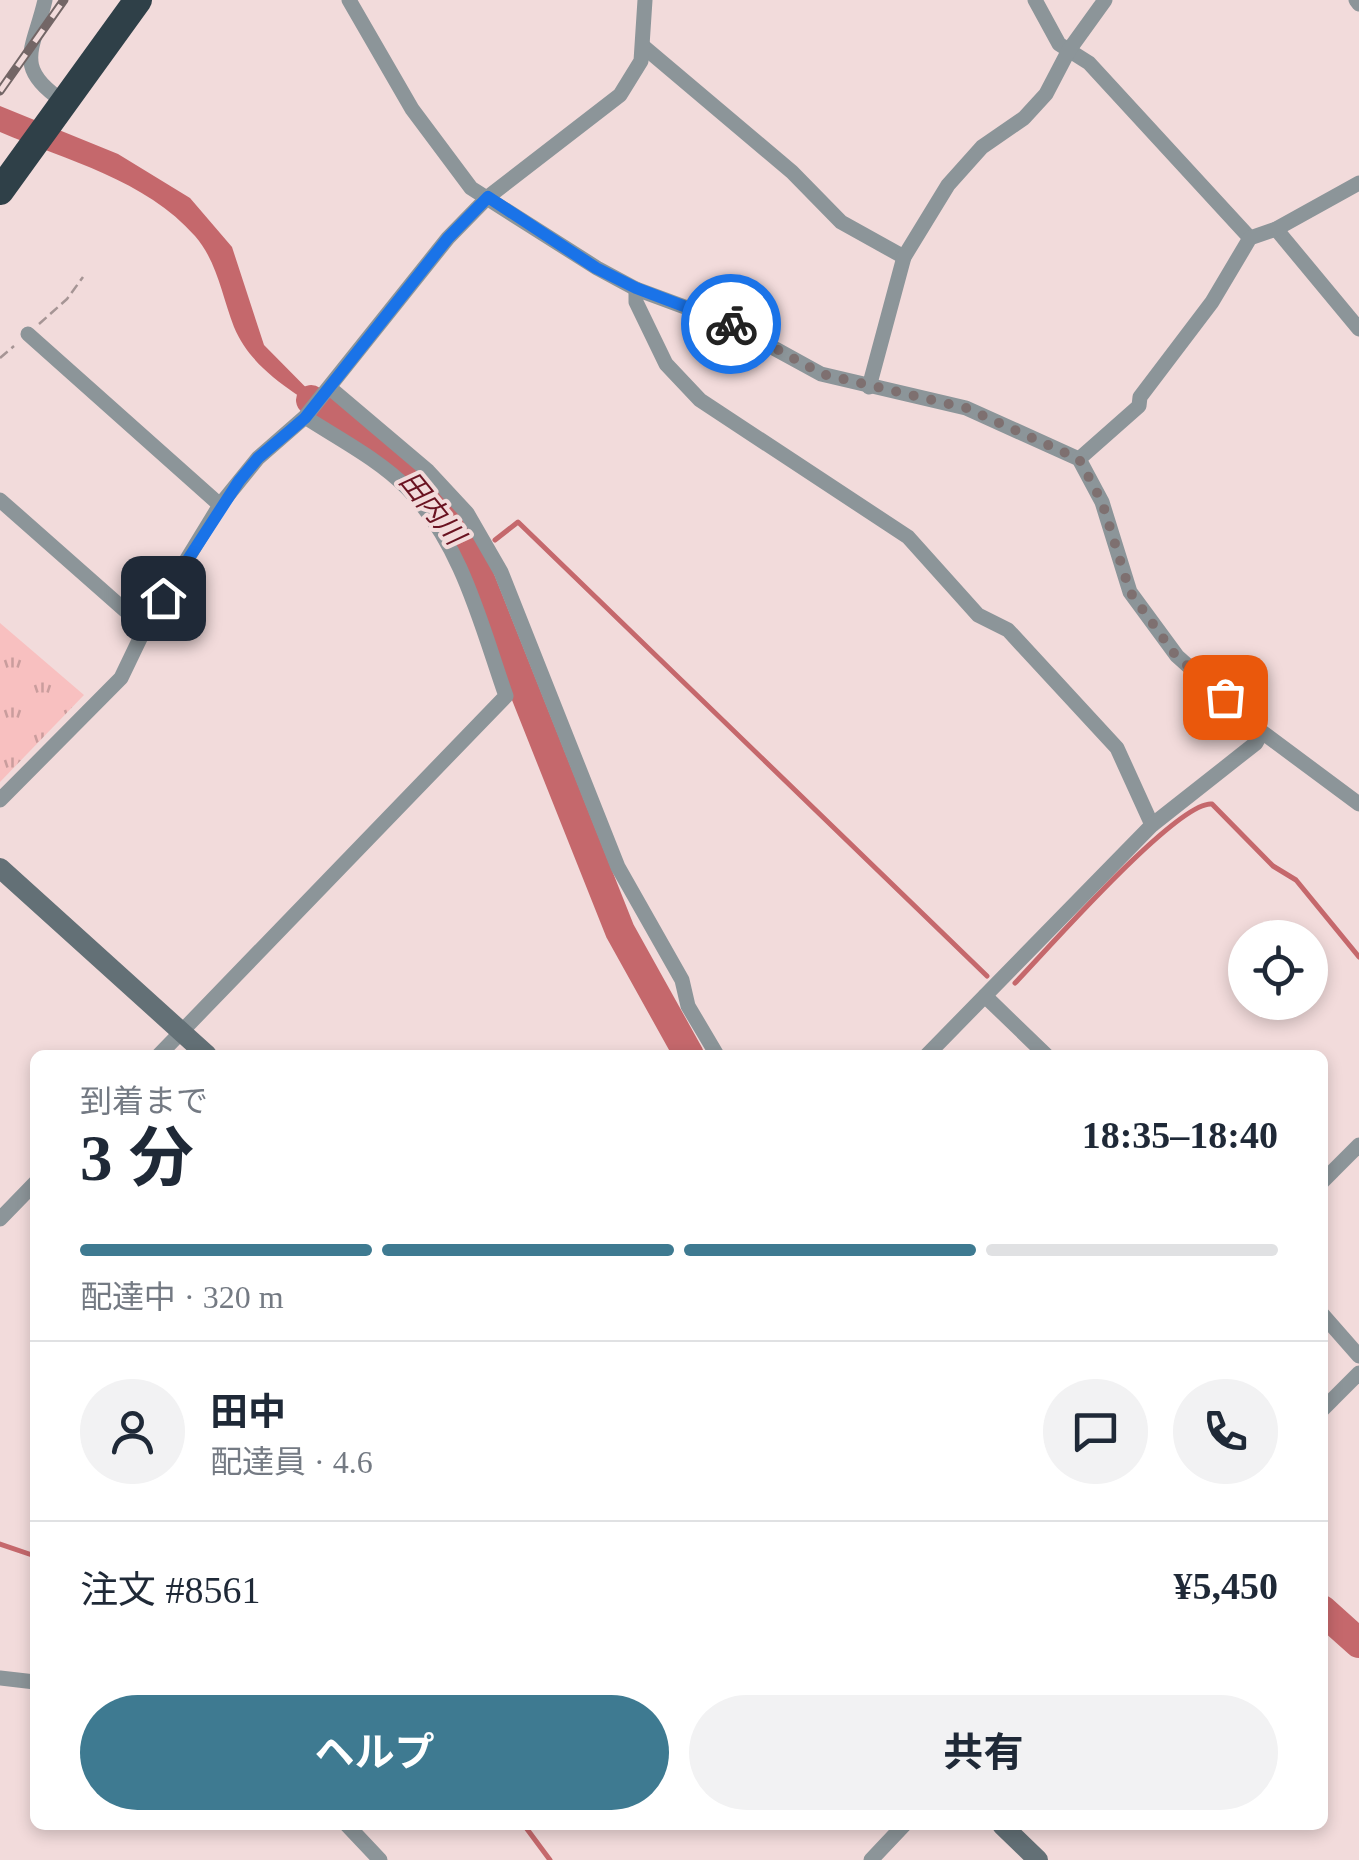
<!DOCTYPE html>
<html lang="ja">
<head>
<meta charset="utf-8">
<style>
	:root { --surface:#fff; --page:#f2f2f3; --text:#1f2937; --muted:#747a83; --line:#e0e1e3; --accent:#3e7a91 }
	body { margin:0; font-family:"Times New Roman","Noto Sans JP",serif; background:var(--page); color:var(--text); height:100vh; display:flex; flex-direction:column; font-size:38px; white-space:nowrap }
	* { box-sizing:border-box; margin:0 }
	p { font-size:32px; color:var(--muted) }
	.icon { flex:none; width:55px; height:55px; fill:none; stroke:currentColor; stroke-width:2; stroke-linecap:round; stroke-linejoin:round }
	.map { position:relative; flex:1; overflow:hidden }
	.drawer { position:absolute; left:30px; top:1050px; width:1298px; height:780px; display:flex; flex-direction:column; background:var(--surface); border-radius:15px; box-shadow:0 5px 15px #0003 }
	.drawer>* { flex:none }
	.tools { position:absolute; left:1228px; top:920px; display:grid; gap:20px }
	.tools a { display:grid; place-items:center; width:100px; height:100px; border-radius:50%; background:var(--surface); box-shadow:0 5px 15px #0003; font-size:50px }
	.pin { position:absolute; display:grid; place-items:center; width:85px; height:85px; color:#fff; margin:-42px; border-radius:20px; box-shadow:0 5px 15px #0006 }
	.courier { position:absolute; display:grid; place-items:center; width:100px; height:100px; margin:-50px; border:8px solid #1a73e8; border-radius:50%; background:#fff; color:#222; box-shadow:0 2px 12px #0007 }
	.summary em { font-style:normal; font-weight:700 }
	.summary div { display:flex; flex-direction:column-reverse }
	.summary { display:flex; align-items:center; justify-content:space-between; height:170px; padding:0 50px }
	h1 { font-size:65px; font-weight:700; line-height:75px }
	.bar { display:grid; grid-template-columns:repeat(4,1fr); gap:15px 10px; align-content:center; height:120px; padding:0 50px }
	.bar i { height:12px; border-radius:8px; background:var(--line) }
	.bar .on { background:var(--accent) }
	.bar p { grid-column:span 4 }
	.line { display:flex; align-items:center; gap:25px; padding:0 50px; border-top:2px solid var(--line) }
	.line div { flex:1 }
	.round { display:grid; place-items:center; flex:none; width:105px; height:105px; border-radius:52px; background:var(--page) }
	.button { display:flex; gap:20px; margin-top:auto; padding:20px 50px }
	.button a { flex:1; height:115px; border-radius:60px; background:var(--accent); color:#fff; font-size:40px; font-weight:700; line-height:115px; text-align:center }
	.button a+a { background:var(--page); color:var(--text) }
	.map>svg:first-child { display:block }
	.park { fill:url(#park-tufts) }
	.water { fill:#c5686c }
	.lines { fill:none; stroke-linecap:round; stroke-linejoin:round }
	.stream { stroke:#c5686c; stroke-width:5 }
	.river { stroke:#c5686c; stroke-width:30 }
	.path { stroke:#a69595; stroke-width:2.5; stroke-dasharray:10 5; stroke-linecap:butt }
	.street { stroke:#8c9599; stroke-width:15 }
	.secondary { stroke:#637076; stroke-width:20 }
	.highway { stroke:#2f4048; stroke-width:28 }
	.rail-casing { stroke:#736666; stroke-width:9 }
	.rail { stroke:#f2dbdb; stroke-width:5; stroke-dasharray:15; stroke-linecap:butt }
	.done { stroke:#7e7070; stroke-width:10; stroke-dasharray:0 18 }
	.route { stroke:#1a73e8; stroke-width:12 }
	.labels { text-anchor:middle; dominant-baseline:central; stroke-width:8; stroke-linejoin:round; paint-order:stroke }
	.water-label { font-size:28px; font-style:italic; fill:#6a1321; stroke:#f2dbdb }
</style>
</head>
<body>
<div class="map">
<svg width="1359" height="1860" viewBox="0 0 1359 1860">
	<defs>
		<pattern id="park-tufts" width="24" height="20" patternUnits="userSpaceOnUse" patternTransform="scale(2.5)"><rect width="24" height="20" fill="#f8c0c0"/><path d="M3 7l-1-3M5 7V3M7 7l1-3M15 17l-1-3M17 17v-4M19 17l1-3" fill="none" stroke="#ca9d9d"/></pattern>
	</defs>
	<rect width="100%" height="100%" fill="#f2dbdb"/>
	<polygon class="park" points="0,623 84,695 0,782"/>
	<path class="water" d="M0,106L118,154L190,198L232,247L264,345L341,423C301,396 253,373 234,327C222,296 217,261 195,236C146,180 66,160 0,132Z"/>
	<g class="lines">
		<g class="stream">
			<polyline points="495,540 518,522 987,976"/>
			<polyline points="472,559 481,552"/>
			<path d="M1015,983C1045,952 1178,800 1212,804L1273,866L1296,880L1359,957"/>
			<polyline points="0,1544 35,1556"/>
			<polyline points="524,1825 550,1860"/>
		</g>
		<g class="river">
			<polyline points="311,400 415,479 472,559 620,931 689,1055"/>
			<polyline points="1322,1610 1359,1643"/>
		</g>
		<g class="path">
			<polyline points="39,324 67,299 83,277"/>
			<polyline points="0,358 14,346"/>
		</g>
		<g class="street">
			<path d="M45,0C34,49 12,67 63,101"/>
			<polyline points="349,0 412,109 471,188 597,268 636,289 728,323 821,374 966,408 1079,459 1102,502 1130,592 1177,656 1262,732 1359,804"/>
			<polyline points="1035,0 1059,44 1089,63 1250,238"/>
			<polyline points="1356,0 1359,4"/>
			<polyline points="644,47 792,172 841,222 904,257"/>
			<polyline points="1276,229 1359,329"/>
			<polyline points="636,289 636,302 666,364 700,400 908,537 978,615 1008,630 1117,748 1152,825"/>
			<polyline points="28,334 220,505"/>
			<polyline points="869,387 904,257 948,185 982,147 1024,118 1046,94 1069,50 1105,0"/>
			<polyline points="330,388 428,471 467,513 501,572 618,867 682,980 688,1006 717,1055"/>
			<polyline points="1079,459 1139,406 1140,397 1212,302 1250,238 1276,229 1359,183"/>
			<polyline points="0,500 145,628"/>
			<polyline points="0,800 121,678 145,628 220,505 258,458 305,417 448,238 488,197 620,95 641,61 645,0"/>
			<polyline points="985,996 1046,1055"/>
			<path d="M159,1055L506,696C481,625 462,544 407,488C378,459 339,439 305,417"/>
			<polyline points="927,1055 1152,825 1256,743 1262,732"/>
			<polyline points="1322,1182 1359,1145"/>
			<polyline points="0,1219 35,1183"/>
			<polyline points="1322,1314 1359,1356"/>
			<polyline points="1322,1410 1359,1373"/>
			<polyline points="0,1678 35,1682"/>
			<polyline points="347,1825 380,1860"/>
			<polyline points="871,1860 904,1825"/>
		</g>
		<g class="secondary">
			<polyline points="0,868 207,1055"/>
			<polyline points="1002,1825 1038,1860"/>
		</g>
		<polyline class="highway" points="0,191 138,0"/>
		<g class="rail-casing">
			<polyline id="rail" points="0,91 64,0"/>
		</g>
		<use href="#rail" class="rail"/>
	</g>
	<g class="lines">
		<polyline class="done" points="731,324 822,374 966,408 1079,459 1102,502 1130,592 1176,656 1225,697"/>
		<polyline class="route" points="163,598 239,481 258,458 305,418 448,238 488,197 596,268 636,288 731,324"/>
	</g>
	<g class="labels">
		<g class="water-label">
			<text transform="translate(432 508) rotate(51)">田内川</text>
		</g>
	</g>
</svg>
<div class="tools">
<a><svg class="icon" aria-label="locate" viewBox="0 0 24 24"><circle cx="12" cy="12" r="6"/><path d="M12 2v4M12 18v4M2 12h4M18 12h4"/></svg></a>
</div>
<div class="pin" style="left:1225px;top:697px;background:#ea580c"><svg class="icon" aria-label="bag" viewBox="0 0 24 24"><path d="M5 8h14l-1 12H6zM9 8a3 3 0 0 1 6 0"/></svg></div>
<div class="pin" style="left:163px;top:598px;background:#1f2937"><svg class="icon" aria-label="home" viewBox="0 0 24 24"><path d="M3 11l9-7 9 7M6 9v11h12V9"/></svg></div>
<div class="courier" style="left:731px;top:324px"><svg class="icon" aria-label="bike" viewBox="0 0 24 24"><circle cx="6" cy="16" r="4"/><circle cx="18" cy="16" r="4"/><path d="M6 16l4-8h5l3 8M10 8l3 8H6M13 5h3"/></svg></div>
<section class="drawer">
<div class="summary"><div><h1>3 分</h1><p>到着まで</p></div><em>18:35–18:40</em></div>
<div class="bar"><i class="on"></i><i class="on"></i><i class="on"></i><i></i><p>配達中 · 320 m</p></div>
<div class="line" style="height:180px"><a class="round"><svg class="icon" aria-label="person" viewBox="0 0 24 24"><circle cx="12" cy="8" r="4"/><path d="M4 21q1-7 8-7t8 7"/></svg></a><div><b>田中</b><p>配達員 · 4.6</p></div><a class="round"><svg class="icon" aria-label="chat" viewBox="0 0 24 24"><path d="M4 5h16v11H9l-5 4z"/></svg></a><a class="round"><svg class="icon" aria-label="phone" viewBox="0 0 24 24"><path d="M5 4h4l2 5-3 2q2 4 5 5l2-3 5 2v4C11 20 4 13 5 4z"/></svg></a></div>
<div class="line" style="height:130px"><div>注文 #8561</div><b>¥5,450</b></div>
<div class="button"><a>ヘルプ</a><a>共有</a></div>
</section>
</div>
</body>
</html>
